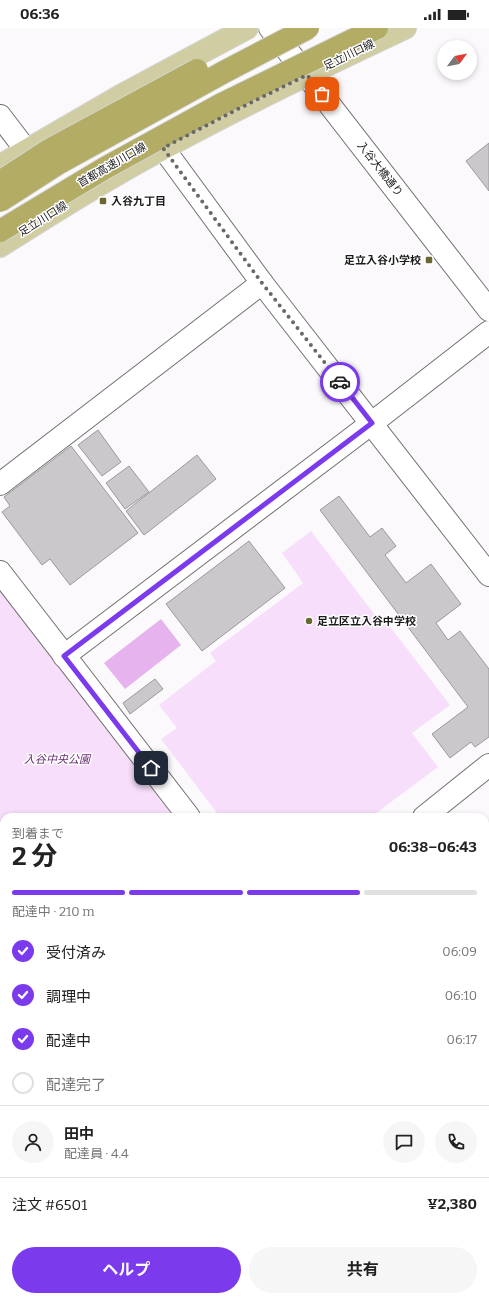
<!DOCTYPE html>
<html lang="ja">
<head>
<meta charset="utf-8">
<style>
	:root { --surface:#fff; --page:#f6f6f6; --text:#222; --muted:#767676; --line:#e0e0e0; --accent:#7c3aed }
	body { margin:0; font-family:Bitter,"Noto Sans JP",serif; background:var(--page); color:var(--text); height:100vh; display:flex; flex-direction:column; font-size:15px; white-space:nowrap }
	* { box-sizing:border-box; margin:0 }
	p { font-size:13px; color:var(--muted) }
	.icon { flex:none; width:22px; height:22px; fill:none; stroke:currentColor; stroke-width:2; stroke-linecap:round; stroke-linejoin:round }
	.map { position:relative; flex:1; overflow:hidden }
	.drawer { position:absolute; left:0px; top:785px; width:489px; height:488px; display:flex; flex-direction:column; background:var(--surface); border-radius:12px 12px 0 0; box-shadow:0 2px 6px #0003 }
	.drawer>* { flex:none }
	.needle { width:26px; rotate:58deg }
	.buttons { position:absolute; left:437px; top:12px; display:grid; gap:8px }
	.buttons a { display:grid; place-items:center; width:40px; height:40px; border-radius:50%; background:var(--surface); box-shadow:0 2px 6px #0003; font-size:20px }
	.pin { position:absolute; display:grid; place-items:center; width:34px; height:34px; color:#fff; margin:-17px; border-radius:8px; box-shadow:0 2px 6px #0006 }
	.courier { position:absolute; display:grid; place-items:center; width:40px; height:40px; margin:-20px; border:3px solid #7c3aed; border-radius:50%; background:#fff; color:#222; box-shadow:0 1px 5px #0007 }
	.headline em { font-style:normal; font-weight:700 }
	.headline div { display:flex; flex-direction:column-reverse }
	.headline { display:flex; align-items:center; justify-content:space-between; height:68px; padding:0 12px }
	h1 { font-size:26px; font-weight:700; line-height:30px }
	.bar { display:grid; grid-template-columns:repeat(4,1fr); gap:6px 4px; align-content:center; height:48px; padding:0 12px }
	.bar i { height:5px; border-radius:3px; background:var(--line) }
	.bar .on { background:var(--accent) }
	.bar p { grid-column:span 4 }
	.line { display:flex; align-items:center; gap:10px; padding:0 12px; border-top:1px solid var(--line) }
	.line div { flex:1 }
	.round { display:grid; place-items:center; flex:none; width:42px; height:42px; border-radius:21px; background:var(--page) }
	ol { padding:0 12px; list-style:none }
	li { display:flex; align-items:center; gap:12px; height:44px }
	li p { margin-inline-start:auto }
	li .icon { padding:4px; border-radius:50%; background:var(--accent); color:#fff; stroke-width:4 }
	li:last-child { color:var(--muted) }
	li i { width:22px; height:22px; border:2px solid var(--line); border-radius:50% }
	.action { display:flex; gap:8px; margin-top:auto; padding:8px 12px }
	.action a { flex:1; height:46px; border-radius:24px; background:var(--accent); color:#fff; font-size:16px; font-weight:700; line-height:46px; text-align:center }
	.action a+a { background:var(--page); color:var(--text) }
	.status { display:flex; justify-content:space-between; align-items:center; height:28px; padding:0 20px; background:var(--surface); direction:ltr }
	.status svg { height:11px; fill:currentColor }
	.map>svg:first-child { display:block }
	.green { fill:#f7defb }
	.water { fill:#e6b3ee }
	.building { fill:#cbc8cb; stroke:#9b999c }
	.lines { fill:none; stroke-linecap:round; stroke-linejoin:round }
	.minor-casing { stroke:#727072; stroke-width:24 }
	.major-casing { stroke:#d6d6d6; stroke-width:24 }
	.minor { stroke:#fff; stroke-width:22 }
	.major { stroke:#d1cda3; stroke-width:22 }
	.highway-bridge-casing { stroke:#d6d6d6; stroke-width:24; stroke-linecap:butt }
	.highway-bridge { stroke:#b2ac65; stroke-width:22 }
	.done { stroke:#696869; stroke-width:4; stroke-dasharray:0 7.2 }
	.route { stroke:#7c3aed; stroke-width:5 }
	.poi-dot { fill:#6b6733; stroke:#fff; stroke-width:1.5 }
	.labels { text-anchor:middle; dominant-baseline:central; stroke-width:3; stroke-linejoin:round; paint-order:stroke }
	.street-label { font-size:11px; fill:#1a1a1a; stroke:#fff }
	.poi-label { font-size:11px; font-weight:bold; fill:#1a1a1a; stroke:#fff; text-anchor:start }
	.park-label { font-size:11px; font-style:italic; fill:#6a2e74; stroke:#fff }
</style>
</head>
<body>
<div class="status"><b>06:36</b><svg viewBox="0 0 49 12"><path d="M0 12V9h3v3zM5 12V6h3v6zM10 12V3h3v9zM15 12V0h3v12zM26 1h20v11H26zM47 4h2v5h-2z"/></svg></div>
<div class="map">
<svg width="489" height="1273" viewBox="0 0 489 1273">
	<rect width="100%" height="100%" fill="#fbf9fc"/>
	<g class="green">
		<polygon points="311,503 378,591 382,588 450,677 412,705 438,739 371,789 220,789 161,711 177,700 159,677 216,633 210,625 303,555 282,525"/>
		<polygon points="0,562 174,789 4,789 4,1003 0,997"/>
	</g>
	<polygon class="water" points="161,591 181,617 125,661 104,635"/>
	<g class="building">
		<polygon points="489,115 489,163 466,133"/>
		<polygon points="98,402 121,434 102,448 78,417"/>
		<polygon points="71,418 138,505 70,557 50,531 42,537 2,484 10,478 4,469"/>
		<polygon points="197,427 216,451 144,507 126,483"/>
		<polygon points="129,438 149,464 125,481 106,455"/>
		<polygon points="339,468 370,509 382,500 396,518 385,527 406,555 431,536 461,576 436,595 448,612 460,603 489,641 489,709 475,719 471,714 450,730 432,706 468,679 320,482"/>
		<polygon points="249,513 285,560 202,623 166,576"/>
		<polygon points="155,651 163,661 130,686 123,675"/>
	</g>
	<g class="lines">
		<g class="minor-casing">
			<g id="minor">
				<polyline points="270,0 489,282"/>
				<polyline points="0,88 26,122"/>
				<polyline points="163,120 262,255 489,547"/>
				<polyline points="0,456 262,255"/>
				<polyline points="0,544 189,789"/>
				<polyline points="64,628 372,395 489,304"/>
				<polyline points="424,789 489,737"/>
				<polyline points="485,960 489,957"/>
				<polyline points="0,1011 4,1016"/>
				<polyline points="0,1110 4,1107"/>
				<polyline points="485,1175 489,1181"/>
				<polyline points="162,1269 165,1273"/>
				<polyline points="76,1273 82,1269"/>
				<polyline points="355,1273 361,1269"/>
			</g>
		</g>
		<g class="major-casing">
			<g id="major">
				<polyline points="0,138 124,66 247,0"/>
				<path d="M0,218C54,184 108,150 164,120C243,77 324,38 405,0"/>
			</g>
		</g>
		<use href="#minor" class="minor"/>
		<use href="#major" class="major"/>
		<g class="highway-bridge-casing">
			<g id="highway-bridge">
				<polyline points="0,154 49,122 197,42"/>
				<polyline points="0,173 59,135 224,44 308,0"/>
				<polyline points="0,203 105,140 220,77 377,0"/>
			</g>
		</g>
		<use href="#highway-bridge" class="highway-bridge"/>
	</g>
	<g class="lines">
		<polyline class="done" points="322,66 307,47 238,81 163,120 262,255 340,354"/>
		<polyline class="route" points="151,740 64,628 372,395 340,354"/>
	</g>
	<g class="poi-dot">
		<rect x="99" y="169" width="8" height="8" rx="2"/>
		<rect x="425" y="228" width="8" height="8" rx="2"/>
		<circle cx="309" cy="593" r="4"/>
	</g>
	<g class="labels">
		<g class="street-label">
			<text transform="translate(349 27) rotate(-26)">足立川口線</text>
			<text transform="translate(112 137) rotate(-30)">首都高速川口線</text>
			<text transform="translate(380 141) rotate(52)">入谷大橋通り</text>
			<text transform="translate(43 191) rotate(-32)">足立川口線</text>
		</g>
		<g class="poi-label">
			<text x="111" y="173">入谷九丁目</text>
			<text x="421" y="232" text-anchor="end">足立入谷小学校</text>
			<text x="317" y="593">足立区立入谷中学校</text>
		</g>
		<g class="park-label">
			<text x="57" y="731">入谷中央公園</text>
		</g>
	</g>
</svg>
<div class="buttons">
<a><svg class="needle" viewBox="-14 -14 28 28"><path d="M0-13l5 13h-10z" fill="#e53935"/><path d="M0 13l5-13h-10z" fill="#767676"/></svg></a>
</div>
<div class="pin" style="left:322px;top:66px;background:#ea580c"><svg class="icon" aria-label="bag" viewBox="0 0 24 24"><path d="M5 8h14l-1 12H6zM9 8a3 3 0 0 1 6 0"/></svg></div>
<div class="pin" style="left:151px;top:740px;background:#1f2937"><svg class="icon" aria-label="home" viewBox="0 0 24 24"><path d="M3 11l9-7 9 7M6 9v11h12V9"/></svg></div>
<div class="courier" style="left:340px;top:354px"><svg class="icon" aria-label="car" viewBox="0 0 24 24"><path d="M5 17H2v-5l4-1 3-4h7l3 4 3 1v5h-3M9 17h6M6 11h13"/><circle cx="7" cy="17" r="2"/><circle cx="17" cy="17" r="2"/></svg></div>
<section class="drawer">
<div class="headline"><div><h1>2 分</h1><p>到着まで</p></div><em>06:38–06:43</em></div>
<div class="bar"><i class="on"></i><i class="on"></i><i class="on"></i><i></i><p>配達中 · 210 m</p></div>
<ol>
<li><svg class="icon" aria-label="check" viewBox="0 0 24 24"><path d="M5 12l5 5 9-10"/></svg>受付済み<p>06:09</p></li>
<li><svg class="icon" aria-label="check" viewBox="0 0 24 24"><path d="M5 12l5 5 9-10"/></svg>調理中<p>06:10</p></li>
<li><svg class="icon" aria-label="check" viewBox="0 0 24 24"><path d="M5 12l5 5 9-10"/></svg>配達中<p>06:17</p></li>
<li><i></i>配達完了</li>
</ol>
<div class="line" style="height:72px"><a class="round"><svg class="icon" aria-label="person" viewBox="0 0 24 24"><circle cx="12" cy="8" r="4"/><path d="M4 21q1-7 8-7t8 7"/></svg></a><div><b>田中</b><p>配達員 · 4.4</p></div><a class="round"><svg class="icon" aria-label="chat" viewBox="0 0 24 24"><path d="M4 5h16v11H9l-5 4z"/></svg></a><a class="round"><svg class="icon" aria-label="phone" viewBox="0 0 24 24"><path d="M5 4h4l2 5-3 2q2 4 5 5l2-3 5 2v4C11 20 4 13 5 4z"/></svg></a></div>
<div class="line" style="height:52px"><div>注文 #6501</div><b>¥2,380</b></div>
<div class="action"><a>ヘルプ</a><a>共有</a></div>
</section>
</div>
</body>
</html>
